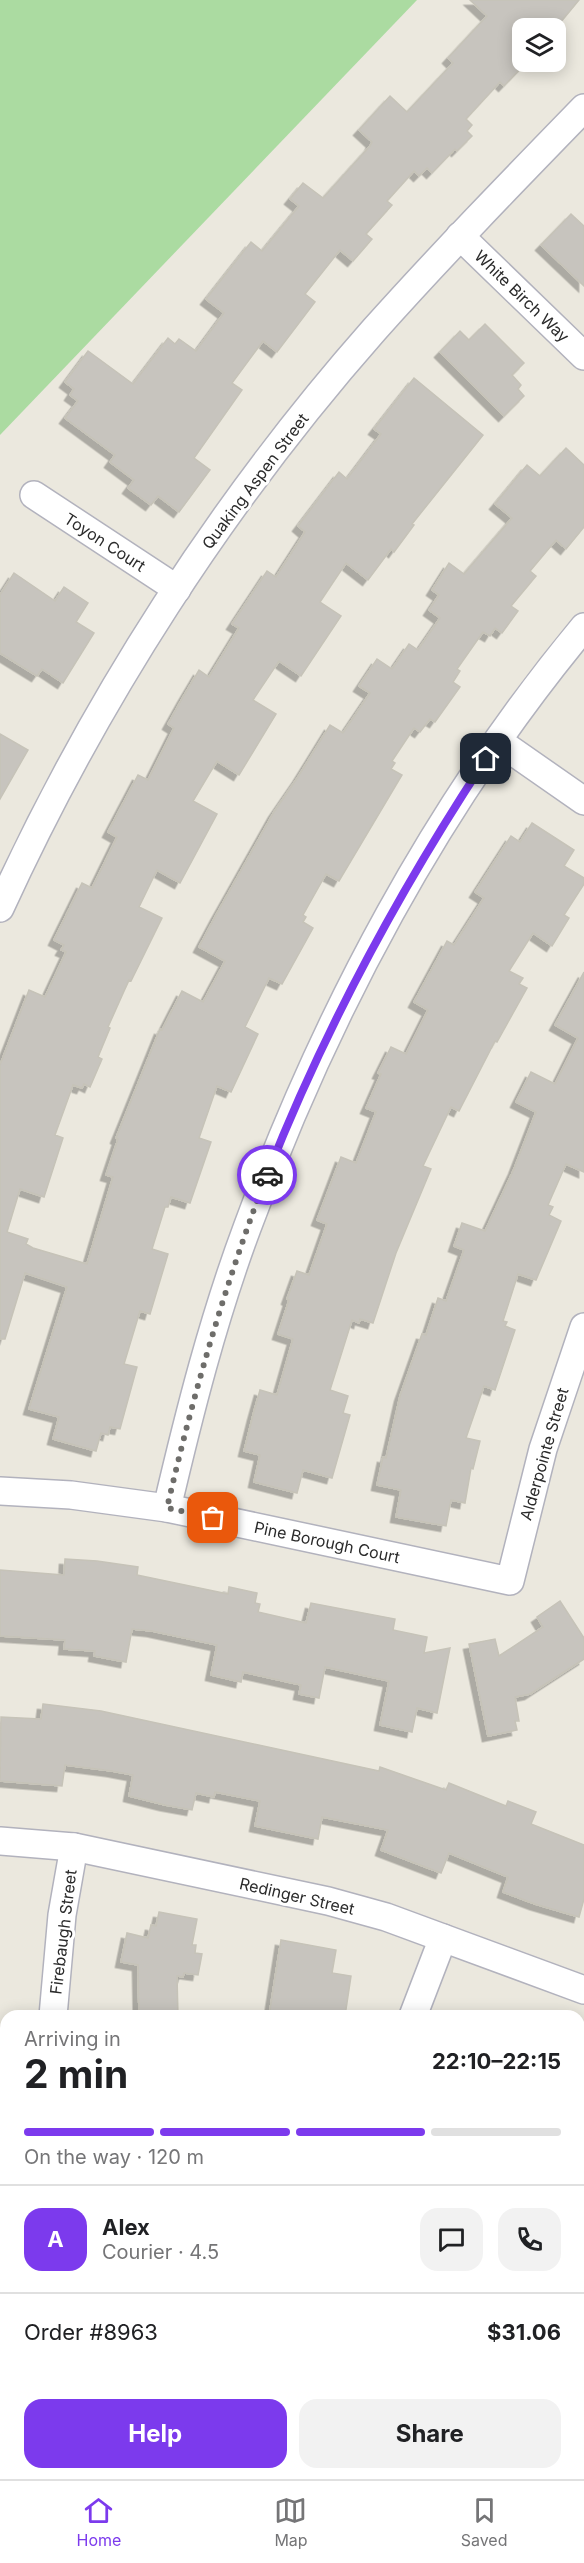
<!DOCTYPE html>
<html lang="en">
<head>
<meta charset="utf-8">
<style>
	:root { --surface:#fff; --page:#f2f2f2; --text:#202124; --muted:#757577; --line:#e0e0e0; --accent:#7c3aed }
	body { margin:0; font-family:Inter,sans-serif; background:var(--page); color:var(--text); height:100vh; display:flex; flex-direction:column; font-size:22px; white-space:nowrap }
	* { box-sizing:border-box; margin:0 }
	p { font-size:20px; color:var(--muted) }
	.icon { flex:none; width:33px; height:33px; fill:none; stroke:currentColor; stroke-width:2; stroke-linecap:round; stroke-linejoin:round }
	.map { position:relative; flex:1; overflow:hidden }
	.panel { position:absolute; left:0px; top:2010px; width:585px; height:470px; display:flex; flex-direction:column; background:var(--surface); border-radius:18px 18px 0 0; box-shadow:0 3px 15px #0003 }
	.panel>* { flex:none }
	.fabs { position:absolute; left:512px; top:18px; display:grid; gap:12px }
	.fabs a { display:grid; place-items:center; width:54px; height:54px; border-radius:12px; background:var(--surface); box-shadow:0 3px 15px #0003; font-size:30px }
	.pin { position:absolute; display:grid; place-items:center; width:51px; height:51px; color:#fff; margin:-26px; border-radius:12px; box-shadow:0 3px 9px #0006 }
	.courier { position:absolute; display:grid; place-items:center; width:60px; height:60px; margin:-30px; border:4px solid #7c3aed; border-radius:50%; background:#fff; color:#222; box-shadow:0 2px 8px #0007 }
	.summary em { font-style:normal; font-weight:700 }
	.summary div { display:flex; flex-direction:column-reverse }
	.summary { display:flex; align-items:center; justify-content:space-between; height:102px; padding:0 24px }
	h1 { font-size:39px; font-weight:700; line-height:45px }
	.bar { display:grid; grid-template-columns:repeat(4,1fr); gap:9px 6px; align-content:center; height:72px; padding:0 24px }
	.bar i { height:8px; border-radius:4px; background:var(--line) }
	.bar .active { background:var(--accent) }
	.bar p { grid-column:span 4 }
	.line { display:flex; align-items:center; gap:15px; padding:0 24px; border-top:2px solid var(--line) }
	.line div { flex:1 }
	.round { display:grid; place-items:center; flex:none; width:63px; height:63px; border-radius:18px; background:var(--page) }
	.cta { display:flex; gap:12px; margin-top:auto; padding:12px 24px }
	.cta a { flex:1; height:69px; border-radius:18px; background:var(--accent); color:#fff; font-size:24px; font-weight:700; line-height:69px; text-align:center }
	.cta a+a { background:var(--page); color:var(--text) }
	.tab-bar { display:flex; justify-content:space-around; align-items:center; height:84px; border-top:2px solid var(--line); background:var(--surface); font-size:16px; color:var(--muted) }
	.tab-bar a { display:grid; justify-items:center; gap:3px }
	.tab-bar .active { color:var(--accent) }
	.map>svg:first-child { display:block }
	.green { fill:#abdba1 }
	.building { fill:#c7c4be; stroke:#c6c3b8; stroke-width:1.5; filter:url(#shadow) }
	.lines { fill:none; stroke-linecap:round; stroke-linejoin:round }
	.minor-casing { stroke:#b2b2bd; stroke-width:30 }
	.tertiary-casing { stroke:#b2b2bd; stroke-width:36 }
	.minor { stroke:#fff; stroke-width:27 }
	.tertiary { stroke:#fff; stroke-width:33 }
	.done { stroke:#6e6d6a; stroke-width:6; stroke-dasharray:0 10.8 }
	.route { stroke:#7c3aed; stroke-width:8 }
	.labels { text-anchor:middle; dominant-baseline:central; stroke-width:6; stroke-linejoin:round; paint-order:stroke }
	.street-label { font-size:16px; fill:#2b2b2b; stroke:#fff }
</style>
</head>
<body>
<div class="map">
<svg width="584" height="2479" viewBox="0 0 584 2479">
	<defs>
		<filter id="shadow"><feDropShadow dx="-5.5" dy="5.5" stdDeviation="0" flood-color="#0004"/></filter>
	</defs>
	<rect width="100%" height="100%" fill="#ebe8de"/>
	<polygon class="green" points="0,0 417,0 0,435"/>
	<g class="building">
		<polygon points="470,0 579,0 555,29 522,28 522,62 527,62 504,86 500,82 466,119 472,125 467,131 472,136 457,151 455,149 432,173 427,168 419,176 414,171 387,201 392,205 366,234 372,239 353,261 340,250 305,294 315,302 277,352 263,341 232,383 242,390 194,458 210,470 179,512 158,496 151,505 128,488 134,480 110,462 115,455 65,418 78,401 70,395 74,389 65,382 88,351 133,384 168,338 175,344 179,339 196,351 224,313 206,299 251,242 262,251 299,206 290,199 303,183 323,198 370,146 372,142 359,130 390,96 407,112 453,63 448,58 487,16"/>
		<polygon points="571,214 584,226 584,286 541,245"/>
		<polygon points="485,324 524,363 512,375 521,385 518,389 524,396 504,416 440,352 460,331 469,340"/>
		<polygon points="414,378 483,435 412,524 414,525 394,552 391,549 368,580 346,563 320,602 341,616 301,676 279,661 253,700 276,714 239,775 217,761 193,801 217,814 180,883 157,870 139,907 162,918 131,981 129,980 108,1027 110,1028 98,1057 102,1059 90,1087 84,1084 82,1088 73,1085 55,1135 63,1138 44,1197 20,1189 7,1232 28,1239 26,1244 33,1248 87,1264 113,1177 106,1175 118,1139 116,1138 160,1029 162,1030 182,991 203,1002 225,961 199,947 216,915 274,812 298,777 330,725 343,733 370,693 359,686 377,659 392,669 409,644 418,650 440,618 429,610 439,595 432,590 449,563 464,574 512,518 495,504 527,465 540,476 566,448 584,465 584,527 566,549 556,540 530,571 536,576 511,606 518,611 502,633 495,628 490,636 483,632 457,669 460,671 453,682 460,687 435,722 430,719 420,732 414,728 392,761 395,763 391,769 402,775 339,881 326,874 303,915 306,917 303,922 313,928 282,984 269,978 245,1027 258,1034 231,1092 217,1086 199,1138 211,1142 190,1203 171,1197 168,1207 165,1207 152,1249 168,1254 150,1314 140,1311 124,1364 137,1367 120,1429 110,1427 108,1435 101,1433 96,1451 53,1439 59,1417 29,1409 67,1287 25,1273 5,1339 0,1339 0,1065 29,990 45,997 66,952 61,950 64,945 54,940 82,883 92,888 117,837 108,832 138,775 148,780 174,728 168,724 183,697 199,670 209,677 239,628 232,624 267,571 276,577 305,532 298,526 339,472 347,479 381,434 374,429"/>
		<polygon points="14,573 55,601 64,587 88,603 76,622 94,633 63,683 42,669 37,676 0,653 0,595"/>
		<polygon points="0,734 28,750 0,799"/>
		<polygon points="532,823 574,850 564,866 584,878 584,884 564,915 569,918 552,946 533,933 509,971 523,978 519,984 527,988 497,1042 495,1041 459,1111 451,1107 423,1166 431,1169 396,1253 373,1323 360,1319 359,1323 352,1320 330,1390 348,1396 343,1413 350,1415 332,1478 303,1470 297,1493 254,1482 260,1455 244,1451 253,1415 260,1390 277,1395 293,1339 278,1334 289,1300 287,1299 297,1271 309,1275 327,1224 317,1220 341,1157 356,1163 376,1112 366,1108 381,1074 378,1073 391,1047 406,1054 428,1010 414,1002 447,941 454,945 484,898 475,892 511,836 520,842"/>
		<polygon points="584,972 584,1172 566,1164 548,1205 553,1207 549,1215 561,1221 536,1280 518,1274 503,1321 507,1322 505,1326 515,1330 495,1390 484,1386 466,1438 480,1441 473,1469 471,1468 465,1503 451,1500 446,1526 396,1517 401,1490 377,1485 383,1457 386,1458 400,1396 422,1334 426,1335 438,1298 446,1301 464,1250 454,1246 462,1223 485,1231 514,1169 536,1112 516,1102 531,1072 555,1084 578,1038 555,1025"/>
		<polygon points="65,1559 97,1561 138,1567 137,1575 228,1594 229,1587 257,1593 255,1603 260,1604 258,1612 306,1623 311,1603 395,1619 393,1630 427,1637 424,1653 450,1648 437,1713 417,1708 412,1732 380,1725 389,1681 325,1667 319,1698 299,1694 301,1685 243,1672 241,1682 211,1675 217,1645 152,1631 132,1629 126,1662 94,1656 95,1651 64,1649 65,1640 0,1636 0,1570 64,1575"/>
		<polygon points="560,1601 584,1638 584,1659 530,1694 515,1697 519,1721 515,1721 517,1730 488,1736 469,1644 495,1639 499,1656 543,1627 537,1617"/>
		<polygon points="43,1704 101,1711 379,1771 380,1767 446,1790 449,1783 506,1806 508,1801 536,1812 531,1824 584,1845 584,1899 579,1917 535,1904 503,1892 508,1877 449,1853 441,1873 381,1850 388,1830 322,1817 318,1839 255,1826 260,1801 215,1792 214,1797 196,1793 192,1810 165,1805 129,1796 133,1775 112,1771 65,1765 62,1786 0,1781 1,1717 41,1719"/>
		<polygon points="159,1912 197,1919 192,1945 196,1945 195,1953 202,1954 198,1975 184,1973 183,1977 177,1976 178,2016 139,2016 138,1965 121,1962 127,1933 148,1938 151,1925 156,1926"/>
		<polygon points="281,1940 336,1950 332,1973 351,1976 345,2016 269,2016"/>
	</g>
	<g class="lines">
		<g class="minor-casing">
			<g id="minor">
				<polyline points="460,236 584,356"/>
				<polyline points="34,495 177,589"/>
				<polyline points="498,741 584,801"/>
				<path d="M0,908C95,700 223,501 374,330C442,254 513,181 584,108"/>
				<polyline points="0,1491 71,1495 167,1508 510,1581 543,1449 584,1327"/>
				<path d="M167,1508C189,1414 213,1319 247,1228C326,1013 437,804 584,627"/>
				<polyline points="0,1841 74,1847 328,1901 386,1917 584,1990"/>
				<polyline points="53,2016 62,1915 74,1847"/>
				<polyline points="413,2016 443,1938"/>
				<polyline points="53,2474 53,2479"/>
			</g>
		</g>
		<g class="tertiary-casing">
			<g id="tertiary">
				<polyline points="579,2359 584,2336"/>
				<polyline points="0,2435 6,2435"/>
				<polyline points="480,2474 508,2479"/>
				<polyline points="553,2479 554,2474"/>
			</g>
		</g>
		<use href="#minor" class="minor"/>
		<use href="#tertiary" class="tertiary"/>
	</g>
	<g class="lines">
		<path class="done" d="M213,1518L167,1508C193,1395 225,1284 267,1175"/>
		<path class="route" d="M267,1175C325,1028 399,891 486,759"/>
	</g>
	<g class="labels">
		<g class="street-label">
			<text transform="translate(522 296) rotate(44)">White Birch Way</text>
			<text transform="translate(255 481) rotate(-53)">Quaking Aspen Street</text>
			<text transform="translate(105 542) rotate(33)">Toyon Court</text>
			<text transform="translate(544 1454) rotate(-74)">Alderpointe Street</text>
			<text transform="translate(327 1542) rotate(12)">Pine Borough Court</text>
			<text transform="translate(297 1896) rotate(13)">Redinger Street</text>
			<text transform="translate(63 1932) rotate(-83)">Firebaugh Street</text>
		</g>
	</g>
</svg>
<div class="fabs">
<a><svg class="icon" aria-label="layers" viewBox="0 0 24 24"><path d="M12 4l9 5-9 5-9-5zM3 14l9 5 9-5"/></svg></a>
</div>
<div class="pin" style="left:213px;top:1518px;background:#ea580c"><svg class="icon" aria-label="bag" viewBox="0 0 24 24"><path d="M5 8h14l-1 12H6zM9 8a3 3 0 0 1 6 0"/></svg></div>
<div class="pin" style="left:486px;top:759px;background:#1f2937"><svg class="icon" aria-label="home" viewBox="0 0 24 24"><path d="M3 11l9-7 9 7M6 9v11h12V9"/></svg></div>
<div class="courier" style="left:267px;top:1175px"><svg class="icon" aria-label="car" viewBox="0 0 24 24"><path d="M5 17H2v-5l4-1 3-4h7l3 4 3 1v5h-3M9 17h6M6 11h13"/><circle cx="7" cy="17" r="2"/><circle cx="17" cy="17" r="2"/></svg></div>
<section class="panel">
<div class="summary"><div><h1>2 min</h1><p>Arriving in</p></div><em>22:10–22:15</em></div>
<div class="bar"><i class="active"></i><i class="active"></i><i class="active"></i><i></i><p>On the way · 120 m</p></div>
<div class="line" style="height:108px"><b class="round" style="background:var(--accent);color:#fff">A</b><div><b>Alex</b><p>Courier · 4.5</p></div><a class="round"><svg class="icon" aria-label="chat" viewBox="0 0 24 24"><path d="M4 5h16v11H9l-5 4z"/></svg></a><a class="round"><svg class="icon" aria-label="phone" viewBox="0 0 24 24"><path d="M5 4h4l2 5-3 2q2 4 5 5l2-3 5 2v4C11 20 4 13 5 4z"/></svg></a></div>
<div class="line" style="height:78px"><div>Order #8963</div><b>$31.06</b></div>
<div class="cta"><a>Help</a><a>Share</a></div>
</section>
</div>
<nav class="tab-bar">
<a class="active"><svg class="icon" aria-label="home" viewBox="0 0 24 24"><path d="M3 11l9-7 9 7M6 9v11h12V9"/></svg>Home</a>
<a><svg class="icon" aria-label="map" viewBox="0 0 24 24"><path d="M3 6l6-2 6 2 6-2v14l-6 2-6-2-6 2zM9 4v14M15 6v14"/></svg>Map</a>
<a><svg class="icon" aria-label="saved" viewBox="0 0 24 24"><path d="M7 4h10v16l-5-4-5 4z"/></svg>Saved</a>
</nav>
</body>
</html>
